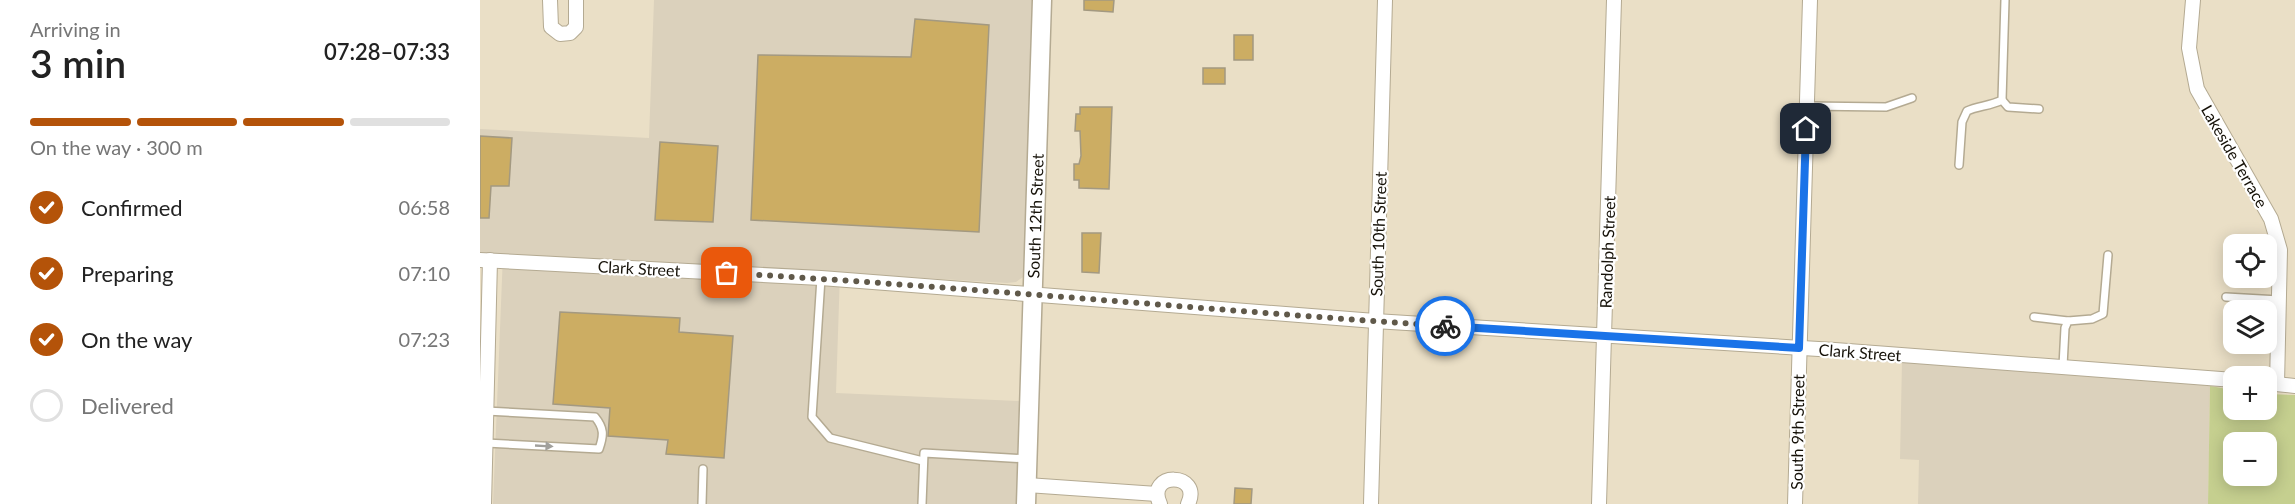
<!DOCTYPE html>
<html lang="en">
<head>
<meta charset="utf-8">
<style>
	:root { --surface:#fff; --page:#f6f6f6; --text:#222; --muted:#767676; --line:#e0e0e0; --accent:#b45309 }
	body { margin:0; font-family:Lato,sans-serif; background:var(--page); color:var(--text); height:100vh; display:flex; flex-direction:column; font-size:22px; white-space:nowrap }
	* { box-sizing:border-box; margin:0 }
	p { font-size:20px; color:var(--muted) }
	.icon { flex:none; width:33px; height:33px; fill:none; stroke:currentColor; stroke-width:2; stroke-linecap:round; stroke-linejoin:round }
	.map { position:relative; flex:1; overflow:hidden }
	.drawer { display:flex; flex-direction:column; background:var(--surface); width:480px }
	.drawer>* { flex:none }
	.fabs { position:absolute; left:1743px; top:234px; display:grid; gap:12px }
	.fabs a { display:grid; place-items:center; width:54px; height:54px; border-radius:12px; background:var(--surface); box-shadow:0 3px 15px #0003; font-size:30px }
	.pin { position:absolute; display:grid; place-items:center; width:51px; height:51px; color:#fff; margin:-26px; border-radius:12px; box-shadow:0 3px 9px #0006 }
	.courier { position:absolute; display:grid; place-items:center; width:60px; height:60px; margin:-30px; border:4px solid #1a73e8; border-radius:50%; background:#fff; color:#222; box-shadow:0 2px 8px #0007 }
	.headline em { font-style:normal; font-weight:600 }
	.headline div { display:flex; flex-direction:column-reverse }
	.headline { display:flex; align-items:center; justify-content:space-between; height:102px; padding:0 30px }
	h1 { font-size:39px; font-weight:600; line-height:45px }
	.bar { display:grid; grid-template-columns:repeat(4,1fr); gap:9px 6px; align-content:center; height:72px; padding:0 30px }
	.bar i { height:8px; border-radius:4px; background:var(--line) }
	.bar .active { background:var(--accent) }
	.bar p { grid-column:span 4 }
	ol { padding:0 30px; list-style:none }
	li { display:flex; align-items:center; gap:18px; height:66px }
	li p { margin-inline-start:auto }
	li .icon { padding:6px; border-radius:50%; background:var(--accent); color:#fff; stroke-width:4 }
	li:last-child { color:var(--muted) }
	li i { width:33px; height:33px; border:3px solid var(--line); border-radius:50% }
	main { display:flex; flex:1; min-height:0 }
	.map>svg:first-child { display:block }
	.industrial { fill:#dbd1bc }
	.green { fill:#c5cf8f; fill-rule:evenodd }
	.building { fill:#ccad63; stroke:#a39981; stroke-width:1.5 }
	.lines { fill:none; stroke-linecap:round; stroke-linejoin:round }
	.service-casing { stroke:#b4aa92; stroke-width:10 }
	.minor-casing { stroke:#b4aa92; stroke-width:16 }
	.tertiary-casing { stroke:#b4aa92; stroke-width:21 }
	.service { stroke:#fff; stroke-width:7 }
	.minor { stroke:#fff; stroke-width:14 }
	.tertiary { stroke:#fff; stroke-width:18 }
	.oneway { fill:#a1a09c }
	.done { stroke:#60594a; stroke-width:6; stroke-dasharray:0 10.8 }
	.route { stroke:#1a73e8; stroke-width:8 }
	.labels { text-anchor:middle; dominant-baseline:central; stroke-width:4.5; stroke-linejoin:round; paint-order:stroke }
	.street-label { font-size:16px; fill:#151108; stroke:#fff }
</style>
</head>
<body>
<main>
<section class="drawer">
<div class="headline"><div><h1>3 min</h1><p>Arriving in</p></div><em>07:28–07:33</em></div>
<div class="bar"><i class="active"></i><i class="active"></i><i class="active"></i><i></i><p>On the way · 300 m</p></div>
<ol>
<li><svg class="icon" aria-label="check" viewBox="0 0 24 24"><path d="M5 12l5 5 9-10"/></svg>Confirmed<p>06:58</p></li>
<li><svg class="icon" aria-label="check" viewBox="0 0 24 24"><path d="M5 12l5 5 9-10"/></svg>Preparing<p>07:10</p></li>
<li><svg class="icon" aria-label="check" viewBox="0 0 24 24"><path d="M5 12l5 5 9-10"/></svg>On the way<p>07:23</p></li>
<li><i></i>Delivered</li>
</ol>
</section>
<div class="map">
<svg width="1815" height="504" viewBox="0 0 1815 504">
	<rect width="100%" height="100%" fill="#eadfc6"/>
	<g class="industrial">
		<polygon points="174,0 555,0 545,268 543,277 536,282 527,283 360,273 356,393 540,401 537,504 13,504 23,254 0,253 0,129 169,138"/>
		<polygon points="1422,361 1698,381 1730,386 1728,504 1438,504 1439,460 1420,459"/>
	</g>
	<path class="green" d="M1730,386L1753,390L1754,410H1786L1787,394L1815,395V504H1728ZM1754,442H1786V476H1754Z"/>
	<g class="building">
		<polygon points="604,0 634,0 633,12 604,10"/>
		<polygon points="435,19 509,25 499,232 271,220 278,55 431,57"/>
		<rect x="754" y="35" width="19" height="25"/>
		<rect x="723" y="68" width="22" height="16"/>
		<polygon points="600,107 632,107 629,189 599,188 599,180 594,180 594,164 599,164 601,156 600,131 595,131 596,114 600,114"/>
		<polygon points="0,136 32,138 29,186 11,186 9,218 0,218"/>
		<polygon points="180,142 238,146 233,222 175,220"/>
		<polygon points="602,233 621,233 619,273 602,272"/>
		<polygon points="80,312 200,318 199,332 253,336 244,458 186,454 188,440 128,436 130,408 73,404"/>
		<polygon points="755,488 772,489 771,504 754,504"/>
	</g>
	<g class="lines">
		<g class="service-casing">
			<g id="service">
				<polyline points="1522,100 1528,107 1559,109"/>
				<polyline points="1327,106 1406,107 1432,98"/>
				<path d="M1479,165L1482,122L1487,111C1498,106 1510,106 1522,100L1525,0"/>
				<polyline points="341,278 332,417 350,438 443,461"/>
				<polyline points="1746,297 1799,300"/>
				<polyline points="1554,317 1588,321"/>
				<polyline points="1583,366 1585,328 1588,321 1612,319 1623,314 1628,255"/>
				<path d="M6,443L119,449C124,435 124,428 115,417L6,411"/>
				<polyline points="222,504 223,469"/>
				<polyline points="442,504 444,453 547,459"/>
			</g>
		</g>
		<g class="minor-casing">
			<g id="minor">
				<polyline points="70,0 71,27 80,34 90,33 96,27 96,0"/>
				<polyline points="1713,0 1709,48 1717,89 1791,219 1800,250 1797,384"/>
				<polyline points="0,260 341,278 895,321 1355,350 1754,380"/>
				<polyline points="1786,383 1815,386"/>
				<polyline points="547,485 677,494"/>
				<polyline points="4,504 10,260"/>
				<path d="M680,504C665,471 723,472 708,504"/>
				<polyline points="891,504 905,0"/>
				<polyline points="1119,504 1134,0"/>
				<polyline points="1315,504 1330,0"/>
			</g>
		</g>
		<g class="tertiary-casing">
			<polyline id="tertiary" points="546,504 562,0"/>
		</g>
		<use href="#service" class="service"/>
		<use href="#minor" class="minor"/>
		<use href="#tertiary" class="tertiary"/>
	</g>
	<defs><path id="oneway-solid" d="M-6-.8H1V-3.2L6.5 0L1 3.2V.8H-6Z" transform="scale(1.5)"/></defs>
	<use class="oneway" href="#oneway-solid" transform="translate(64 446) rotate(3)"/>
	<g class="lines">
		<path class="done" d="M247,273C486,287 726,310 965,326"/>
		<polyline class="route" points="965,326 1319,348 1326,129"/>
	</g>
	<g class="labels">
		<g class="street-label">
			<text transform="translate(1755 156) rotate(60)">Lakeside Terrace</text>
			<text transform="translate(555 216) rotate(-88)">South 12th Street</text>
			<text transform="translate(898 234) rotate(-88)">South 10th Street</text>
			<text transform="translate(1127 252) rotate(-88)">Randolph Street</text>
			<text transform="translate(159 268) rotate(3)">Clark Street</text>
			<text transform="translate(1380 352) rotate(4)">Clark Street</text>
			<text transform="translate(1317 432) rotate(-89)">South 9th Street</text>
		</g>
	</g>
</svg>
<div class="fabs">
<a><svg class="icon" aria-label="locate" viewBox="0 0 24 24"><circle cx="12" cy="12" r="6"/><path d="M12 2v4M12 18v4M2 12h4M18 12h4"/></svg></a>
<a><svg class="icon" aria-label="layers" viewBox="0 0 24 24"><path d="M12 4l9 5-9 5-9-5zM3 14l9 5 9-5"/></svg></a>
<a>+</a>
<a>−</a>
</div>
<div class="pin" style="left:247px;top:273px;background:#ea580c"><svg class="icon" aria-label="bag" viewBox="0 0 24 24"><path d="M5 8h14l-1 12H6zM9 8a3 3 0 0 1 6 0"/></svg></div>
<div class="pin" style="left:1326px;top:129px;background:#1f2937"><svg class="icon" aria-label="home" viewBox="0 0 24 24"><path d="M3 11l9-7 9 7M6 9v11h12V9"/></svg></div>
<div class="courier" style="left:965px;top:326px"><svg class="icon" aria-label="bike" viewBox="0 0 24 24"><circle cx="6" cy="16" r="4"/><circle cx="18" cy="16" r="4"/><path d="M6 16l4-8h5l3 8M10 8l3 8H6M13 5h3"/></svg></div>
</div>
</main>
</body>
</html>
